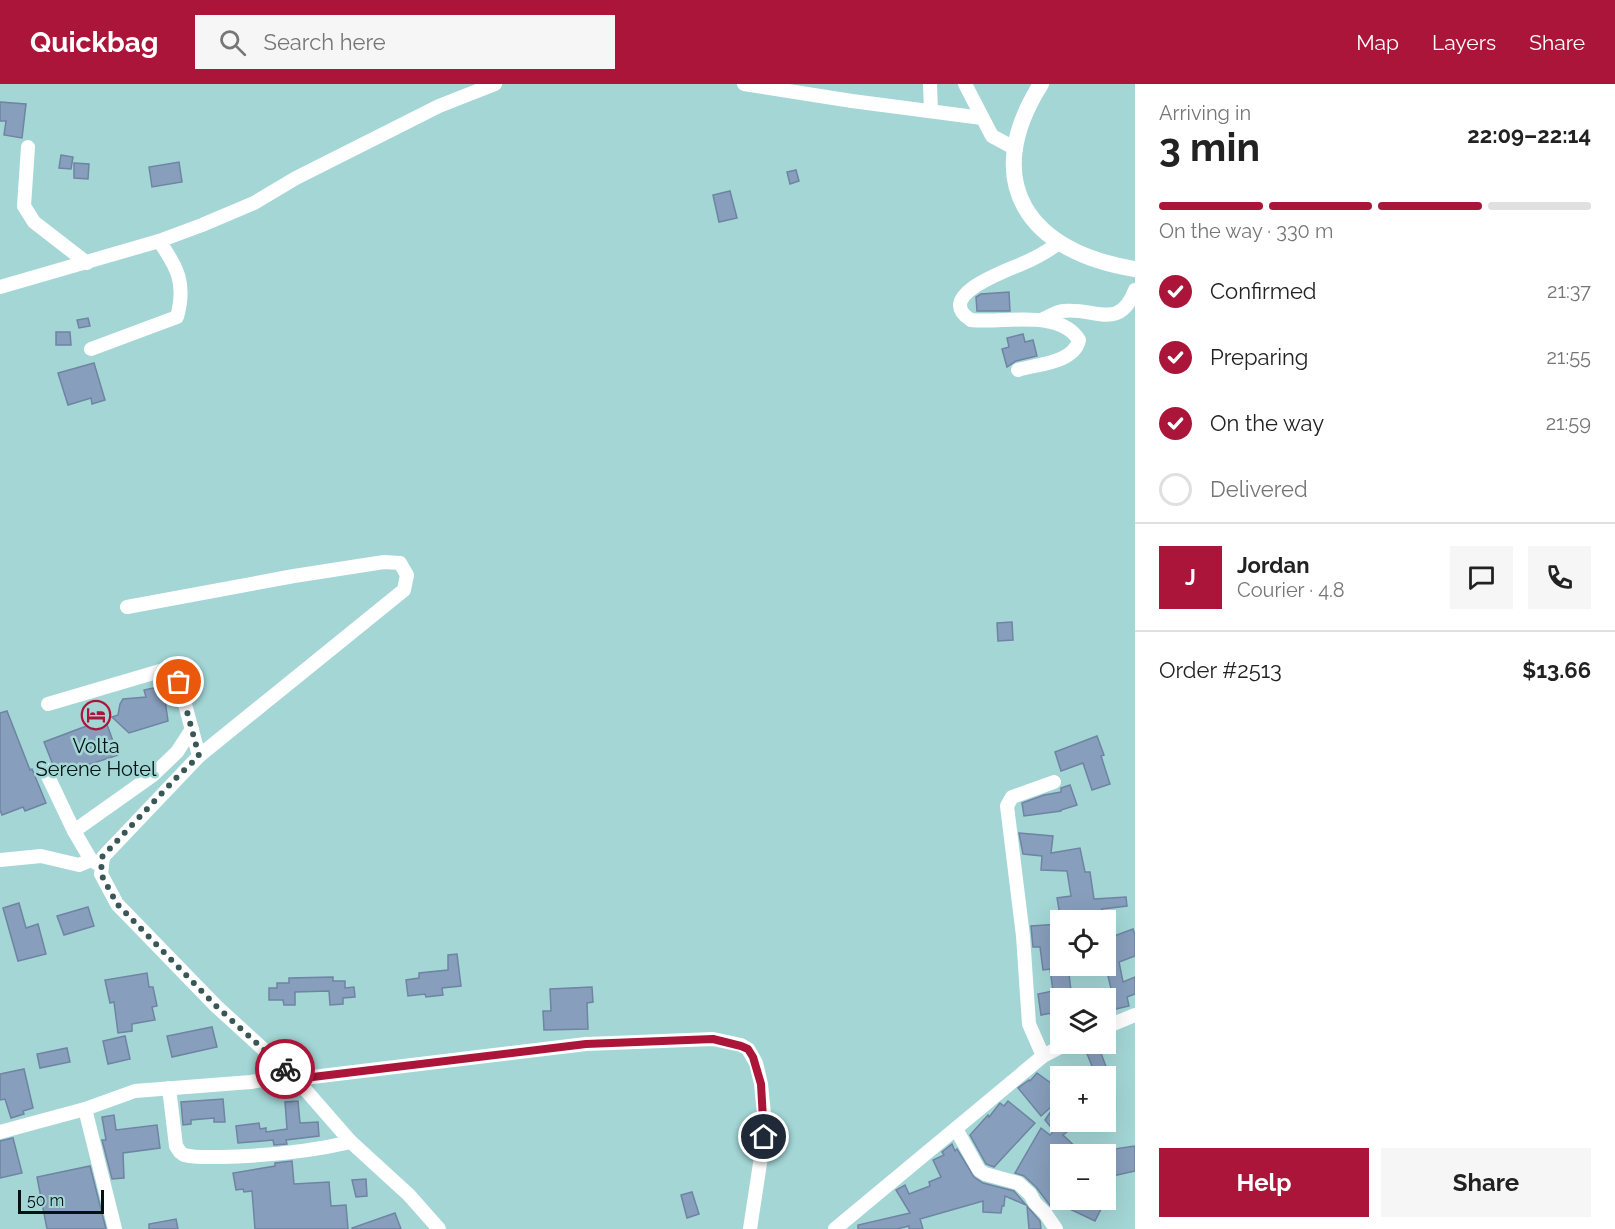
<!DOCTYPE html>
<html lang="en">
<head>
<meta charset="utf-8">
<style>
	:root { --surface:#fff; --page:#f6f6f6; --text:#222; --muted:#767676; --line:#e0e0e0; --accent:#ab1539 }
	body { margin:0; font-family:Raleway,sans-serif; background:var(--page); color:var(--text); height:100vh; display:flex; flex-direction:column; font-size:22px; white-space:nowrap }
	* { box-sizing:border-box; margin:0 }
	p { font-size:20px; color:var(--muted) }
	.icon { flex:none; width:33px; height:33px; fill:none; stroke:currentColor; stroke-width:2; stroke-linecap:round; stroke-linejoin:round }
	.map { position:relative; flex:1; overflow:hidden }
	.side { display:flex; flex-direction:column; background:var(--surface); width:480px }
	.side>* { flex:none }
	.tools { position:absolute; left:1050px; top:826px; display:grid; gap:12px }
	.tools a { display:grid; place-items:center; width:66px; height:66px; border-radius:0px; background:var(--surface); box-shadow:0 6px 24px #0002; font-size:30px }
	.scale { position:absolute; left:18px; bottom:15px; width:86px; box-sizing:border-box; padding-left:6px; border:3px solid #011212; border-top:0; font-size:16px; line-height:21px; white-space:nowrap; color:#011212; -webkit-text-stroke:4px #a4d6d6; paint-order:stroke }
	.pin { position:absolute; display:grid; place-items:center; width:51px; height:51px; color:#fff; margin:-26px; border:3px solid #fff; border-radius:50%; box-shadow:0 2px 6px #0007 }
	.courier { position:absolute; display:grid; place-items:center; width:60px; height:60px; margin:-30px; border:4px solid #ab1539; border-radius:50%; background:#fff; color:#222; box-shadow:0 2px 8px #0007 }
	.summary em { font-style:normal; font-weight:700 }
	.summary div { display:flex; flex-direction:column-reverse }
	.summary { display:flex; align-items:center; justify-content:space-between; height:102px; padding:0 24px }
	h1 { font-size:39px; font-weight:700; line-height:45px }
	.bar { display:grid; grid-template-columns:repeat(4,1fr); gap:9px 6px; align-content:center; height:72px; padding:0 24px }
	.bar i { height:8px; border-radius:4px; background:var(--line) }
	.bar .on { background:var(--accent) }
	.bar p { grid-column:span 4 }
	.line { display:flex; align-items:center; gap:15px; padding:0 24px; border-top:2px solid var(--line) }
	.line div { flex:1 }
	.round { display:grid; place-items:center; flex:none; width:63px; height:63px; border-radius:0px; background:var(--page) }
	ol { padding:0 24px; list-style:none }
	li { display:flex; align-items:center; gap:18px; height:66px }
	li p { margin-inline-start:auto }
	li .icon { padding:6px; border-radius:50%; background:var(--accent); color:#fff; stroke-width:4 }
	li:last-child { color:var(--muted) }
	li i { width:33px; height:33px; border:3px solid var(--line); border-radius:50% }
	.primary-button { display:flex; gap:12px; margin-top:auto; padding:12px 24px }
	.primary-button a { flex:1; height:69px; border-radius:0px; background:var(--accent); color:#fff; font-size:24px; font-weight:700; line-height:69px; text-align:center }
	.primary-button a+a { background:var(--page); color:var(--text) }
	header { display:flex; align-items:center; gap:36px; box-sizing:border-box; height:84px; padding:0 30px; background:var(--accent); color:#fff }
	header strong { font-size:28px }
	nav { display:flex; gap:33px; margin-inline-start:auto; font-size:21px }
	.search { width:420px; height:54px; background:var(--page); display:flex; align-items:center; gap:15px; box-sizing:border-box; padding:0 21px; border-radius:0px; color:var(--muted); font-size:22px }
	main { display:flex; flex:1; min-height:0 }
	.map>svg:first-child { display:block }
	.building { fill:#879ebc; stroke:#6e84a2; stroke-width:1.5 }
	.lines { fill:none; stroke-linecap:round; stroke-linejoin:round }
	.minor { stroke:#fff; stroke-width:14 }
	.major { stroke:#fff; stroke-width:16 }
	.done { stroke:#3a5757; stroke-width:6; stroke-dasharray:0 10.8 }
	.route { stroke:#ab1539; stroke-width:8 }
	.labels { text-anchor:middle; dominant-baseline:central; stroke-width:5; stroke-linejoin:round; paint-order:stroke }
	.poi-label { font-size:20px; fill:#011212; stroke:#a4d6d6 }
</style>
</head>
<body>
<header>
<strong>Quickbag</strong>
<div class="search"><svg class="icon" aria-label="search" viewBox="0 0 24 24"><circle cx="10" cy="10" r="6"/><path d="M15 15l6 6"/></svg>Search here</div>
<nav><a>Map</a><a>Layers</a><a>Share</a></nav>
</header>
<main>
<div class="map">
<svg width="1135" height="1145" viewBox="0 0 1135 1145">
	<rect width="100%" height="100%" fill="#a4d6d6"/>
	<g class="building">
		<polygon points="0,18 26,20 22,54 4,51 6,37 0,37"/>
		<polygon points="61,71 73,73 71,85 59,84"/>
		<polygon points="179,78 182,98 152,103 149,83"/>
		<polygon points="74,79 89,80 88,95 74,94"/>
		<polygon points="796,86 799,97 790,100 787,88"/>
		<polygon points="730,107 737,134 719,138 713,111"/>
		<polygon points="1009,208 1010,227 977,227 976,213 981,210"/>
		<polygon points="88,234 90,242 79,244 77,236"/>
		<polygon points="56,248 70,248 71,261 56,261"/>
		<polygon points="1023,250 1025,258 1033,256 1037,272 1016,277 1007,283 1002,265 1009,263 1007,254"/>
		<polygon points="94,279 105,316 92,320 91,314 68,321 58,289"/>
		<polygon points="1012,538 1013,556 998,557 997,539"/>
		<polygon points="163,602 168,637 129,649 112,633 118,631 120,620 123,615 146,613 144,606"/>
		<polygon points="7,627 30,686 32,685 46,719 25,727 23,723 2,731 0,726 0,629"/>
		<polygon points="105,635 118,671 57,691 44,658"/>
		<polygon points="1097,652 1104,671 1101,672 1110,700 1092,706 1083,679 1061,687 1055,668"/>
		<polygon points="1070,701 1077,721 1061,726 1061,727 1024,732 1022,719 1044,711 1061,708 1061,704"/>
		<polygon points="1019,749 1053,752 1051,769 1080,764 1085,788 1090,788 1094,815 1126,813 1127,822 1102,825 1104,837 1080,837 1080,834 1061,837 1057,814 1071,812 1067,787 1041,786 1042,772 1023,770"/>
		<polygon points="19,819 26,844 38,840 46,870 18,877 3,824"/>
		<polygon points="88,823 94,842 64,851 57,832"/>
		<polygon points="1060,840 1060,882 1068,882 1072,915 1060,915 1060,923 1051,924 1052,929 1041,931 1038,910 1053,907 1050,885 1043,886 1040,863 1033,863 1031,842"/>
		<polygon points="1133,845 1135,851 1135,872 1119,878 1123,898 1135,893 1135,910 1127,913 1129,922 1116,925 1106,884 1106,855"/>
		<polygon points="457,870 461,902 442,904 443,911 426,913 425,910 408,912 406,896 419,894 419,889 448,886 448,871"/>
		<polygon points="147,889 149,903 153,903 157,922 152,923 155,936 132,940 132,947 118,949 114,918 110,919 105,896"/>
		<polygon points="333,893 333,897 345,897 345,904 354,903 355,913 343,914 343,920 330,921 329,907 295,908 295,921 284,921 283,916 269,916 269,904 277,904 277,899 289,899 289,894"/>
		<polygon points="592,903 593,918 587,919 588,945 544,946 543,927 551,927 550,905"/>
		<polygon points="212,943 217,963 172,973 167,952"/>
		<polygon points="125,952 130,975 108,980 103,957"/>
		<polygon points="1083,960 1092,960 1094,965 1099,964 1110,993 1072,993 1092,982"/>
		<polygon points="67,964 70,978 40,984 37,970"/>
		<polygon points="24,985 33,1024 23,1027 24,1030 11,1034 5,1015 0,1016 0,990"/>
		<polygon points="1037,989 1051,999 1060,992 1060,1015 1041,1032 1018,1004 1029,996 1030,997"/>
		<polygon points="223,1015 225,1038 214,1038 214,1034 191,1036 191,1040 183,1041 181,1018"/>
		<polygon points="298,1017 300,1039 318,1038 319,1052 286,1056 287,1060 274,1061 273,1056 238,1059 236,1042 259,1039 260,1045 266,1044 266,1048 287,1045 285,1018"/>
		<polygon points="1008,1017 1035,1039 994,1083 986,1080 970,1051 988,1031 989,1033 1000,1019 1004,1022"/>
		<polygon points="1051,1027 1060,1038 1080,1038 1063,1051 1084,1071 1060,1071 1060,1116 1088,1116 1102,1123 1095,1137 1055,1118 1052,1124 1036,1103 1024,1092 1015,1089 1041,1044 1050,1051 1054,1047 1045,1036"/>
		<polygon points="114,1031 116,1046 157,1041 160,1064 123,1069 124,1094 112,1095 102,1056 106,1056 102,1033"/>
		<polygon points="13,1054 22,1089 0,1094 0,1057"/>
		<polygon points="952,1060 955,1067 957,1065 974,1093 983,1099 1014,1107 1026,1121 1005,1112 1004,1122 1002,1122 1001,1129 983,1128 983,1117 920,1135 923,1145 909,1145 909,1142 897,1145 858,1145 858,1141 910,1129 896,1106 905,1101 909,1110 930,1102 929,1098 941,1093 933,1076 944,1071 942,1068"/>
		<polygon points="1115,1062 1115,1065 1135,1062 1135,1087 1108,1093 1106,1064"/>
		<polygon points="292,1077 294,1100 329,1098 331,1122 346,1121 348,1145 255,1145 252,1107 244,1108 243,1105 236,1106 233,1089 275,1082 275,1079"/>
		<polygon points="90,1082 106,1145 47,1145 37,1093"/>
		<polygon points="366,1095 367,1112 356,1113 352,1096"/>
		<polygon points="692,1108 699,1130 687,1134 681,1111"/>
		<polygon points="1027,1122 1040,1137 1041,1145 1029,1145"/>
		<polygon points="395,1129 401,1145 352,1145 352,1144"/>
		<polygon points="176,1135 178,1145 149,1145 149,1140"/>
	</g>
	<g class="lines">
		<g class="minor">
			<polyline points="744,0 852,17 982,34"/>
			<polyline points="930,0 931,27"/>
			<polyline points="965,0 992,52 1016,65"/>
			<polyline points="28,63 24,122 34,138 87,179"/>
			<polyline points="0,203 159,157 202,141 254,119 296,94 439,22 495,0"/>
			<path d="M1041,236C1048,233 1056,228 1063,227C1095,223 1119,248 1135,206"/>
			<path d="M91,265L177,233C186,200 178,184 159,157"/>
			<path d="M1018,286C1037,280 1074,279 1079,256C1059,224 1002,240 971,236C931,211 1012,185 1026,178C1038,173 1049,166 1059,159"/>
			<polyline points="127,523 294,492 384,478 400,479 407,491 404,506 199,672 103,773 101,790 117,820 216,922 296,995 351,1058 409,1111 439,1145"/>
			<polyline points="48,620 167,585 179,598 199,672"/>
			<polyline points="44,684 74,747 91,776 102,782"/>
			<polyline points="74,747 153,691 177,668 192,645"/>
			<polyline points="0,776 41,772 79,781 91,776"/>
			<polyline points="1106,943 1135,931"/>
			<polyline points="1043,972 1029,940 1023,852 1007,722 1012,713 1054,698"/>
			<path d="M169,1004L176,1062L180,1068L184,1071C196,1074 209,1073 221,1073C266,1072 308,1068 351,1058"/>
			<polyline points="85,1025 115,1145"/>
			<polyline points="956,1045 979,1086 985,1090 1018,1099 1030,1110 1035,1119 1045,1129 1056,1145"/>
			<polyline points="0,1048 85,1025 135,1007 251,998 280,993 296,995 586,960 713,955 741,961 748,965 756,979 761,1000 764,1030 764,1053 750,1145"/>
			<polyline points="835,1145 1043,972 1066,960"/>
		</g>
		<path class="major" d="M1041,0C979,98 1028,168 1135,185"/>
	</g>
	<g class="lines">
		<polyline class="done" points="179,598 199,672 179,691 102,773 101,790 117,820 216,922 285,985"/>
		<polyline class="route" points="285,985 296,995 586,960 713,955 741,962 748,965 753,973 761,1000 764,1053"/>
	</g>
	<defs>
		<g id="hotel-ring" transform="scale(1.5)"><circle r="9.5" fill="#a4d6d6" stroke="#ab1539" stroke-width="1.5"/><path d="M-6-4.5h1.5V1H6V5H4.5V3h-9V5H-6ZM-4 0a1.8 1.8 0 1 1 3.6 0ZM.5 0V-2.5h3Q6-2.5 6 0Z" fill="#ab1539"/></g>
	</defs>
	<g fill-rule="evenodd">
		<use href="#hotel-ring" x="96" y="631"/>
	</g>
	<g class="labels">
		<g class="poi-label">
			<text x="96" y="662">Volta<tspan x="96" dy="23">Serene Hotel</tspan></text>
		</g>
	</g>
</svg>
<div class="tools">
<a><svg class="icon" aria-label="locate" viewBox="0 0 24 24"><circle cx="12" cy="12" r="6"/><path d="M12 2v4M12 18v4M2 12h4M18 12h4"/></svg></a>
<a><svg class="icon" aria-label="layers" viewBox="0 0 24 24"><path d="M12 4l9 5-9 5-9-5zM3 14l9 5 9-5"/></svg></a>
<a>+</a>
<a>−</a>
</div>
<div class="scale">50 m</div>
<div class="pin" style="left:179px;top:598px;background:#ea580c"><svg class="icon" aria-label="bag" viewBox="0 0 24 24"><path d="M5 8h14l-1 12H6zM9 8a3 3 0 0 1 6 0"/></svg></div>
<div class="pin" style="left:764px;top:1053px;background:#1f2937"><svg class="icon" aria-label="home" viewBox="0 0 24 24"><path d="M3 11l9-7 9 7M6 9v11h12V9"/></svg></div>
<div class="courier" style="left:285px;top:985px"><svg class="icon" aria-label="bike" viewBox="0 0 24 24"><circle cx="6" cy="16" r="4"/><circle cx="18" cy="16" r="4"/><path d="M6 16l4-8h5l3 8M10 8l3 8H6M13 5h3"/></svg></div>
</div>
<section class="side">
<div class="summary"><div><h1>3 min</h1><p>Arriving in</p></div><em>22:09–22:14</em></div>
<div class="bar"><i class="on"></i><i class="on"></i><i class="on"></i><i></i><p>On the way · 330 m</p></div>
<ol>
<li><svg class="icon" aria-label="check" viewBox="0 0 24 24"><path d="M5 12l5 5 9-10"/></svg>Confirmed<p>21:37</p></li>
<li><svg class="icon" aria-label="check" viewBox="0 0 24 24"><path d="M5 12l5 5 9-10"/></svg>Preparing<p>21:55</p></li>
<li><svg class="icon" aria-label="check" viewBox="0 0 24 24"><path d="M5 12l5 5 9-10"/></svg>On the way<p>21:59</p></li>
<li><i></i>Delivered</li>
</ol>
<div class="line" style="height:108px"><b class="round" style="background:var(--accent);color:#fff">J</b><div><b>Jordan</b><p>Courier · 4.8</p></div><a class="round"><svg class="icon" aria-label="chat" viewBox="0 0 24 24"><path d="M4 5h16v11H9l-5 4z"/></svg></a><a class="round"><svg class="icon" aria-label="phone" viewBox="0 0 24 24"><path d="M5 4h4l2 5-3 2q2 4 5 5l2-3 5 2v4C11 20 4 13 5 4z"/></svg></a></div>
<div class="line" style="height:78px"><div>Order #2513</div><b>$13.66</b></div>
<div class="primary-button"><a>Help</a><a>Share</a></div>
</section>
</main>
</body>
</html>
